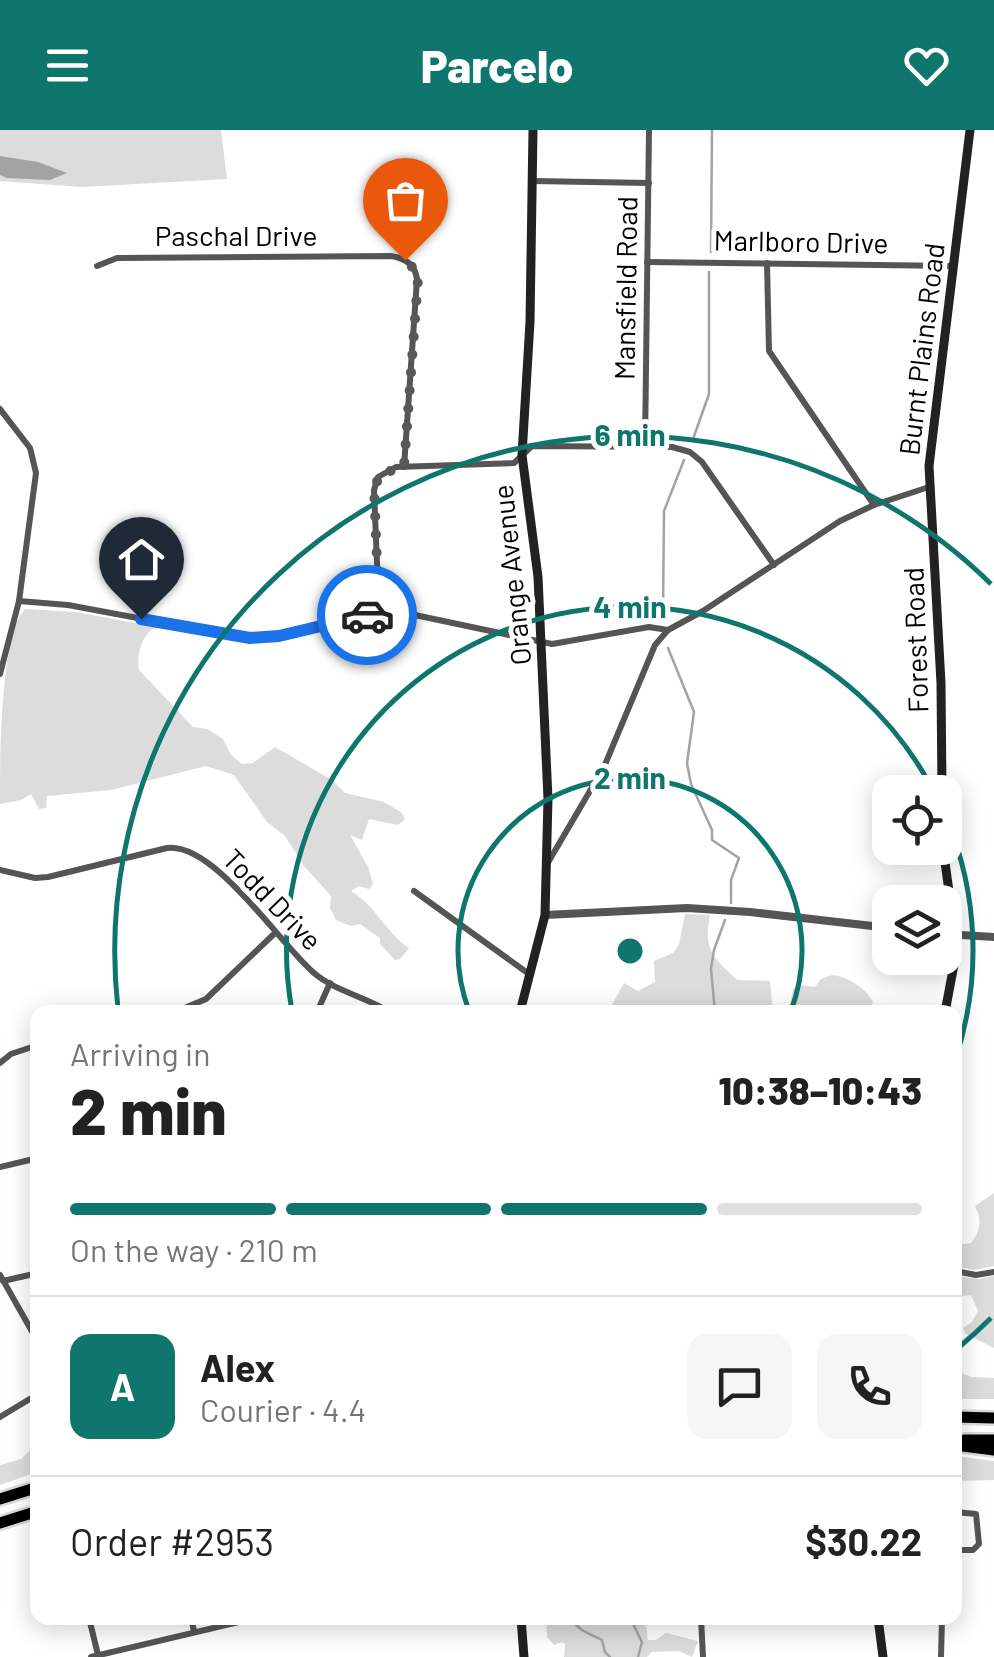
<!DOCTYPE html>
<html lang="en">
<head>
<meta charset="utf-8">
<style>
	:root { --surface:#fff; --page:#f6f6f6; --text:#222; --muted:#767676; --line:#e0e0e0; --accent:#0f766e }
	body { margin:0; font-family:Barlow,sans-serif; background:var(--page); color:var(--text); height:100vh; display:flex; flex-direction:column; font-size:38px; white-space:nowrap }
	* { box-sizing:border-box; margin:0 }
	p { font-size:32px; color:var(--muted) }
	.icon { flex:none; width:55px; height:55px; fill:none; stroke:currentColor; stroke-width:2; stroke-linecap:round; stroke-linejoin:round }
	.map { position:relative; flex:1; overflow:hidden }
	.sheet { position:absolute; left:30px; top:875px; width:932px; height:620px; display:flex; flex-direction:column; background:var(--surface); border-radius:20px; box-shadow:0 5px 25px #0003 }
	.sheet>* { flex:none }
	.fabs { position:absolute; left:872px; top:645px; display:grid; gap:20px }
	.fabs a { display:grid; place-items:center; width:90px; height:90px; border-radius:20px; background:var(--surface); box-shadow:0 5px 25px #0003; font-size:50px }
	.pin { position:absolute; display:grid; place-items:center; width:85px; height:85px; color:#fff; margin:-102px -42px; border-radius:50% 50% 50% 0; rotate:-45deg; box-shadow:0 0 10px #0007 }
	.pin .icon { rotate:45deg }
	.courier { position:absolute; display:grid; place-items:center; width:100px; height:100px; margin:-50px; border:8px solid #1a73e8; border-radius:50%; background:#fff; color:#222; box-shadow:0 2px 12px #0007 }
	.overview em { font-style:normal; font-weight:800 }
	.overview div { display:flex; flex-direction:column-reverse }
	.overview { display:flex; align-items:center; justify-content:space-between; height:170px; padding:0 40px }
	h1 { font-size:65px; font-weight:800; line-height:75px }
	.bar { display:grid; grid-template-columns:repeat(4,1fr); gap:15px 10px; align-content:center; height:120px; padding:0 40px }
	.bar i { height:12px; border-radius:8px; background:var(--line) }
	.bar .selected { background:var(--accent) }
	.bar p { grid-column:span 4 }
	.line { display:flex; align-items:center; gap:25px; padding:0 40px; border-top:2px solid var(--line) }
	.line div { flex:1 }
	.round { display:grid; place-items:center; flex:none; width:105px; height:105px; border-radius:20px; background:var(--page) }
	header { display:flex; justify-content:space-between; align-items:center; height:130px; padding:0 40px; background:var(--accent); color:#fff; font-size:45px; font-weight:800 }
	.map>svg:first-child { display:block }
	.green { fill:#dcdcdc }
	.water { fill:#a3a3a3 }
	.lines { fill:none; stroke-linecap:round; stroke-linejoin:round }
	.stream { stroke:#a3a3a3; stroke-width:2.5 }
	.motorway-casing { stroke:#dbdbdb; stroke-width:16 }
	.minor { stroke:#555; stroke-width:6 }
	.tertiary { stroke:#555; stroke-width:8 }
	.secondary { stroke:#222; stroke-width:9 }
	.motorway { stroke:#000; stroke-width:11 }
	.done { stroke:#595959; stroke-width:10; stroke-dasharray:0 18 }
	.route { stroke:#1a73e8; stroke-width:12 }
	.ring { fill:none; stroke:#0f766e; stroke-width:5 }
	.labels { text-anchor:middle; dominant-baseline:central; stroke-width:10; stroke-linejoin:round; paint-order:stroke }
	.street-label { font-size:28px; fill:#000; stroke:#fff }
	.centre { fill:#0f766e; stroke:#fff; stroke-width:5 }
	.ring-label { font-size:30px; text-anchor:middle; font-weight:bold; fill:#0f766e; stroke:#fff; stroke-width:10; stroke-linejoin:round; paint-order:stroke }
</style>
</head>
<body>
<header><svg class="icon" aria-label="menu" viewBox="0 0 24 24"><path d="M4 6h16M4 12h16M4 18h16"/></svg>Parcelo<svg class="icon" aria-label="heart" viewBox="0 0 24 24"><path d="M12 20l-8-8c-3-5 5-10 8-4 3-6 11-1 8 4z"/></svg></header>
<div class="map">
<svg width="994" height="1527" viewBox="0 0 994 1527">
	<rect width="100%" height="100%" fill="#fff"/>
	<g class="green">
		<polygon points="0,0 221,0 227,49 82,57 0,51"/>
		<path d="M25,479L76,482L156,497C142,504 136,525 139,540L193,597L207,599L223,609L231,625L242,634L253,633L275,617L332,650L345,663L384,672L401,682L405,689L398,695L369,689L362,710L350,705L368,737L373,754L369,759L359,756L351,761C377,777 386,803 409,818L400,829L395,830L380,814V808L360,794L351,796L336,790L330,778L331,766L304,736L285,706L267,692L234,645L206,636L111,660L47,666L46,678L39,679L31,664L21,670L0,674C0,632 0,504 25,479Z"/>
		<path d="M685,784L710,785C703,820 713,827 737,850L770,851L773,882H608L624,853L638,861L655,852L654,831L673,823L679,814Z"/>
		<path d="M832,845C848,847 865,857 873,872L868,882H789L793,859L800,855L815,857L821,849Z"/>
		<path d="M994,1063V1136L974,1140L955,1136V1115L971,1113C981,1100 982,1090 975,1076Z"/>
		<polygon points="955,1146 978,1149 994,1146 994,1218 966,1204 963,1198 972,1192 978,1181 971,1165 955,1167"/>
		<polygon points="955,1241 972,1247 994,1248 994,1269 955,1269"/>
		<polygon points="32,1319 37,1319 37,1342 0,1355 0,1335 21,1329"/>
		<polygon points="955,1326 994,1331 994,1350 955,1351"/>
		<polygon points="546,1488 645,1488 648,1510 656,1510 666,1503 698,1511 692,1527 679,1521 652,1522 647,1527 564,1527 565,1514 562,1512 554,1515 547,1507"/>
	</g>
	<polygon class="water" points="0,26 38,32 67,43 50,50 7,48 0,45"/>
	<g class="lines">
		<g class="stream">
			<polyline points="711,122 712,0"/>
			<polyline points="693,309 709,264 709,142"/>
			<polyline points="663,482 664,381 684,330"/>
			<polyline points="668,518 694,582 687,633 691,654 712,700 712,710 739,728 731,750 731,773"/>
			<polyline points="715,882 711,839 714,820 725,790"/>
			<path d="M572,1488C576,1500 591,1504 602,1510L605,1522L610,1527"/>
			<polyline points="638,1527 642,1512 634,1496 641,1488"/>
		</g>
		<g class="motorway-casing">
			<g id="motorway">
				<polyline points="955,1287 994,1288"/>
				<polyline points="964,1310 994,1310"/>
				<polyline points="955,1315 994,1320"/>
				<polyline points="0,1369 38,1357"/>
				<polyline points="0,1393 38,1381"/>
			</g>
		</g>
		<g class="minor">
			<polyline points="532,51 649,53"/>
			<polyline points="647,132 954,136"/>
			<polyline points="767,133 769,221 874,375"/>
			<path d="M97,136L117,128L391,126C405,128 415,135 417,149L404,337"/>
			<polyline points="0,279 30,318 36,343 19,471 0,544"/>
			<polyline points="645,317 649,0"/>
			<polyline points="19,471 68,475 250,509 279,506 396,481 552,514 649,497 668,500"/>
			<polyline points="379,482 374,360 378,347 396,337 514,333 532,316 672,317 690,322 702,332 774,435"/>
			<polyline points="546,736 604,637 655,515 668,500 703,481 840,391 874,375 929,357"/>
			<path d="M0,740L35,748L48,747L167,718C214,712 279,813 314,843C335,861 366,867 390,882"/>
			<polyline points="414,761 529,844"/>
			<polyline points="175,882 206,869 275,803"/>
			<polyline points="317,882 330,853"/>
			<polyline points="0,933 11,924 38,915"/>
			<polyline points="0,1037 38,1028"/>
			<polyline points="955,1141 976,1145 994,1142"/>
			<polyline points="0,1145 38,1212"/>
			<polyline points="3,1151 38,1143"/>
			<polyline points="0,1287 38,1264"/>
			<polyline points="955,1382 976,1384 979,1414 973,1420 955,1420"/>
			<polyline points="89,1488 98,1525"/>
			<polyline points="191,1488 194,1501"/>
			<polyline points="701,1488 703,1527"/>
			<polyline points="91,1527 256,1488"/>
			<polyline points="941,1527 942,1488"/>
		</g>
		<g class="tertiary">
			<polyline points="545,785 687,778 750,782 890,798"/>
			<polyline points="945,804 994,807"/>
		</g>
		<g class="secondary">
			<polyline points="942,662 941,553 929,336 970,0"/>
			<polyline points="943,718 957,819 945,882"/>
			<polyline points="520,882 545,785 548,669 538,447 522,325 530,192 533,0"/>
			<polyline points="521,1488 524,1527"/>
			<polyline points="878,1488 883,1527"/>
		</g>
		<use href="#motorway" class="motorway"/>
	</g>
	<g class="lines">
		<polyline class="done" points="367,485 379,482 374,356 382,344 404,336 418,149 416,141 405,130"/>
		<polyline class="route" points="141,489 250,508 279,506 367,485"/>
	</g>
	<g class="ring">
		<path d="M469 881A172 172 0 1 1 791 881"/>
		<path d="M292 881A343 343 0 0 1 933 660M946 687A343 343 0 0 1 955 930"/>
		<path d="M991 1188A515 515 0 0 1 958 1218M118 879A515 515 0 0 1 991 454"/>
	</g>
	<g class="labels">
		<g class="street-label">
			<text x="236" y="105">Paschal Drive</text>
			<text transform="translate(801 111) rotate(1)">Marlboro Drive</text>
			<text transform="translate(625 158) rotate(-89)">Mansfield Road</text>
			<text transform="translate(921 219) rotate(-83)">Burnt Plains Road</text>
			<text transform="translate(511 445) rotate(-96)">Orange Avenue</text>
			<text transform="translate(915 510) rotate(-92)">Forest Road</text>
			<text transform="translate(273 769) rotate(46)">Todd Drive</text>
		</g>
	</g>
	<circle cx="630" cy="821" r="15" class="centre"/>
	<g class="ring-label">
		<text x="630" y="316">6 min</text>
		<text x="630" y="488">4 min</text>
		<text x="630" y="659">2 min</text>
	</g>
</svg>
<div class="fabs">
<a><svg class="icon" aria-label="locate" viewBox="0 0 24 24"><circle cx="12" cy="12" r="6"/><path d="M12 2v4M12 18v4M2 12h4M18 12h4"/></svg></a>
<a><svg class="icon" aria-label="layers" viewBox="0 0 24 24"><path d="M12 4l9 5-9 5-9-5zM3 14l9 5 9-5"/></svg></a>
</div>
<div class="pin" style="left:405px;top:130px;background:#ea580c"><svg class="icon" aria-label="bag" viewBox="0 0 24 24"><path d="M5 8h14l-1 12H6zM9 8a3 3 0 0 1 6 0"/></svg></div>
<div class="pin" style="left:141px;top:489px;background:#1f2937"><svg class="icon" aria-label="home" viewBox="0 0 24 24"><path d="M3 11l9-7 9 7M6 9v11h12V9"/></svg></div>
<div class="courier" style="left:367px;top:485px"><svg class="icon" aria-label="car" viewBox="0 0 24 24"><path d="M5 17H2v-5l4-1 3-4h7l3 4 3 1v5h-3M9 17h6M6 11h13"/><circle cx="7" cy="17" r="2"/><circle cx="17" cy="17" r="2"/></svg></div>
<section class="sheet">
<div class="overview"><div><h1>2 min</h1><p>Arriving in</p></div><em>10:38–10:43</em></div>
<div class="bar"><i class="selected"></i><i class="selected"></i><i class="selected"></i><i></i><p>On the way · 210 m</p></div>
<div class="line" style="height:180px"><b class="round" style="background:var(--accent);color:#fff">A</b><div><b>Alex</b><p>Courier · 4.4</p></div><a class="round"><svg class="icon" aria-label="chat" viewBox="0 0 24 24"><path d="M4 5h16v11H9l-5 4z"/></svg></a><a class="round"><svg class="icon" aria-label="phone" viewBox="0 0 24 24"><path d="M5 4h4l2 5-3 2q2 4 5 5l2-3 5 2v4C11 20 4 13 5 4z"/></svg></a></div>
<div class="line" style="height:130px"><div>Order #2953</div><b>$30.22</b></div>
</section>
</div>
</body>
</html>
